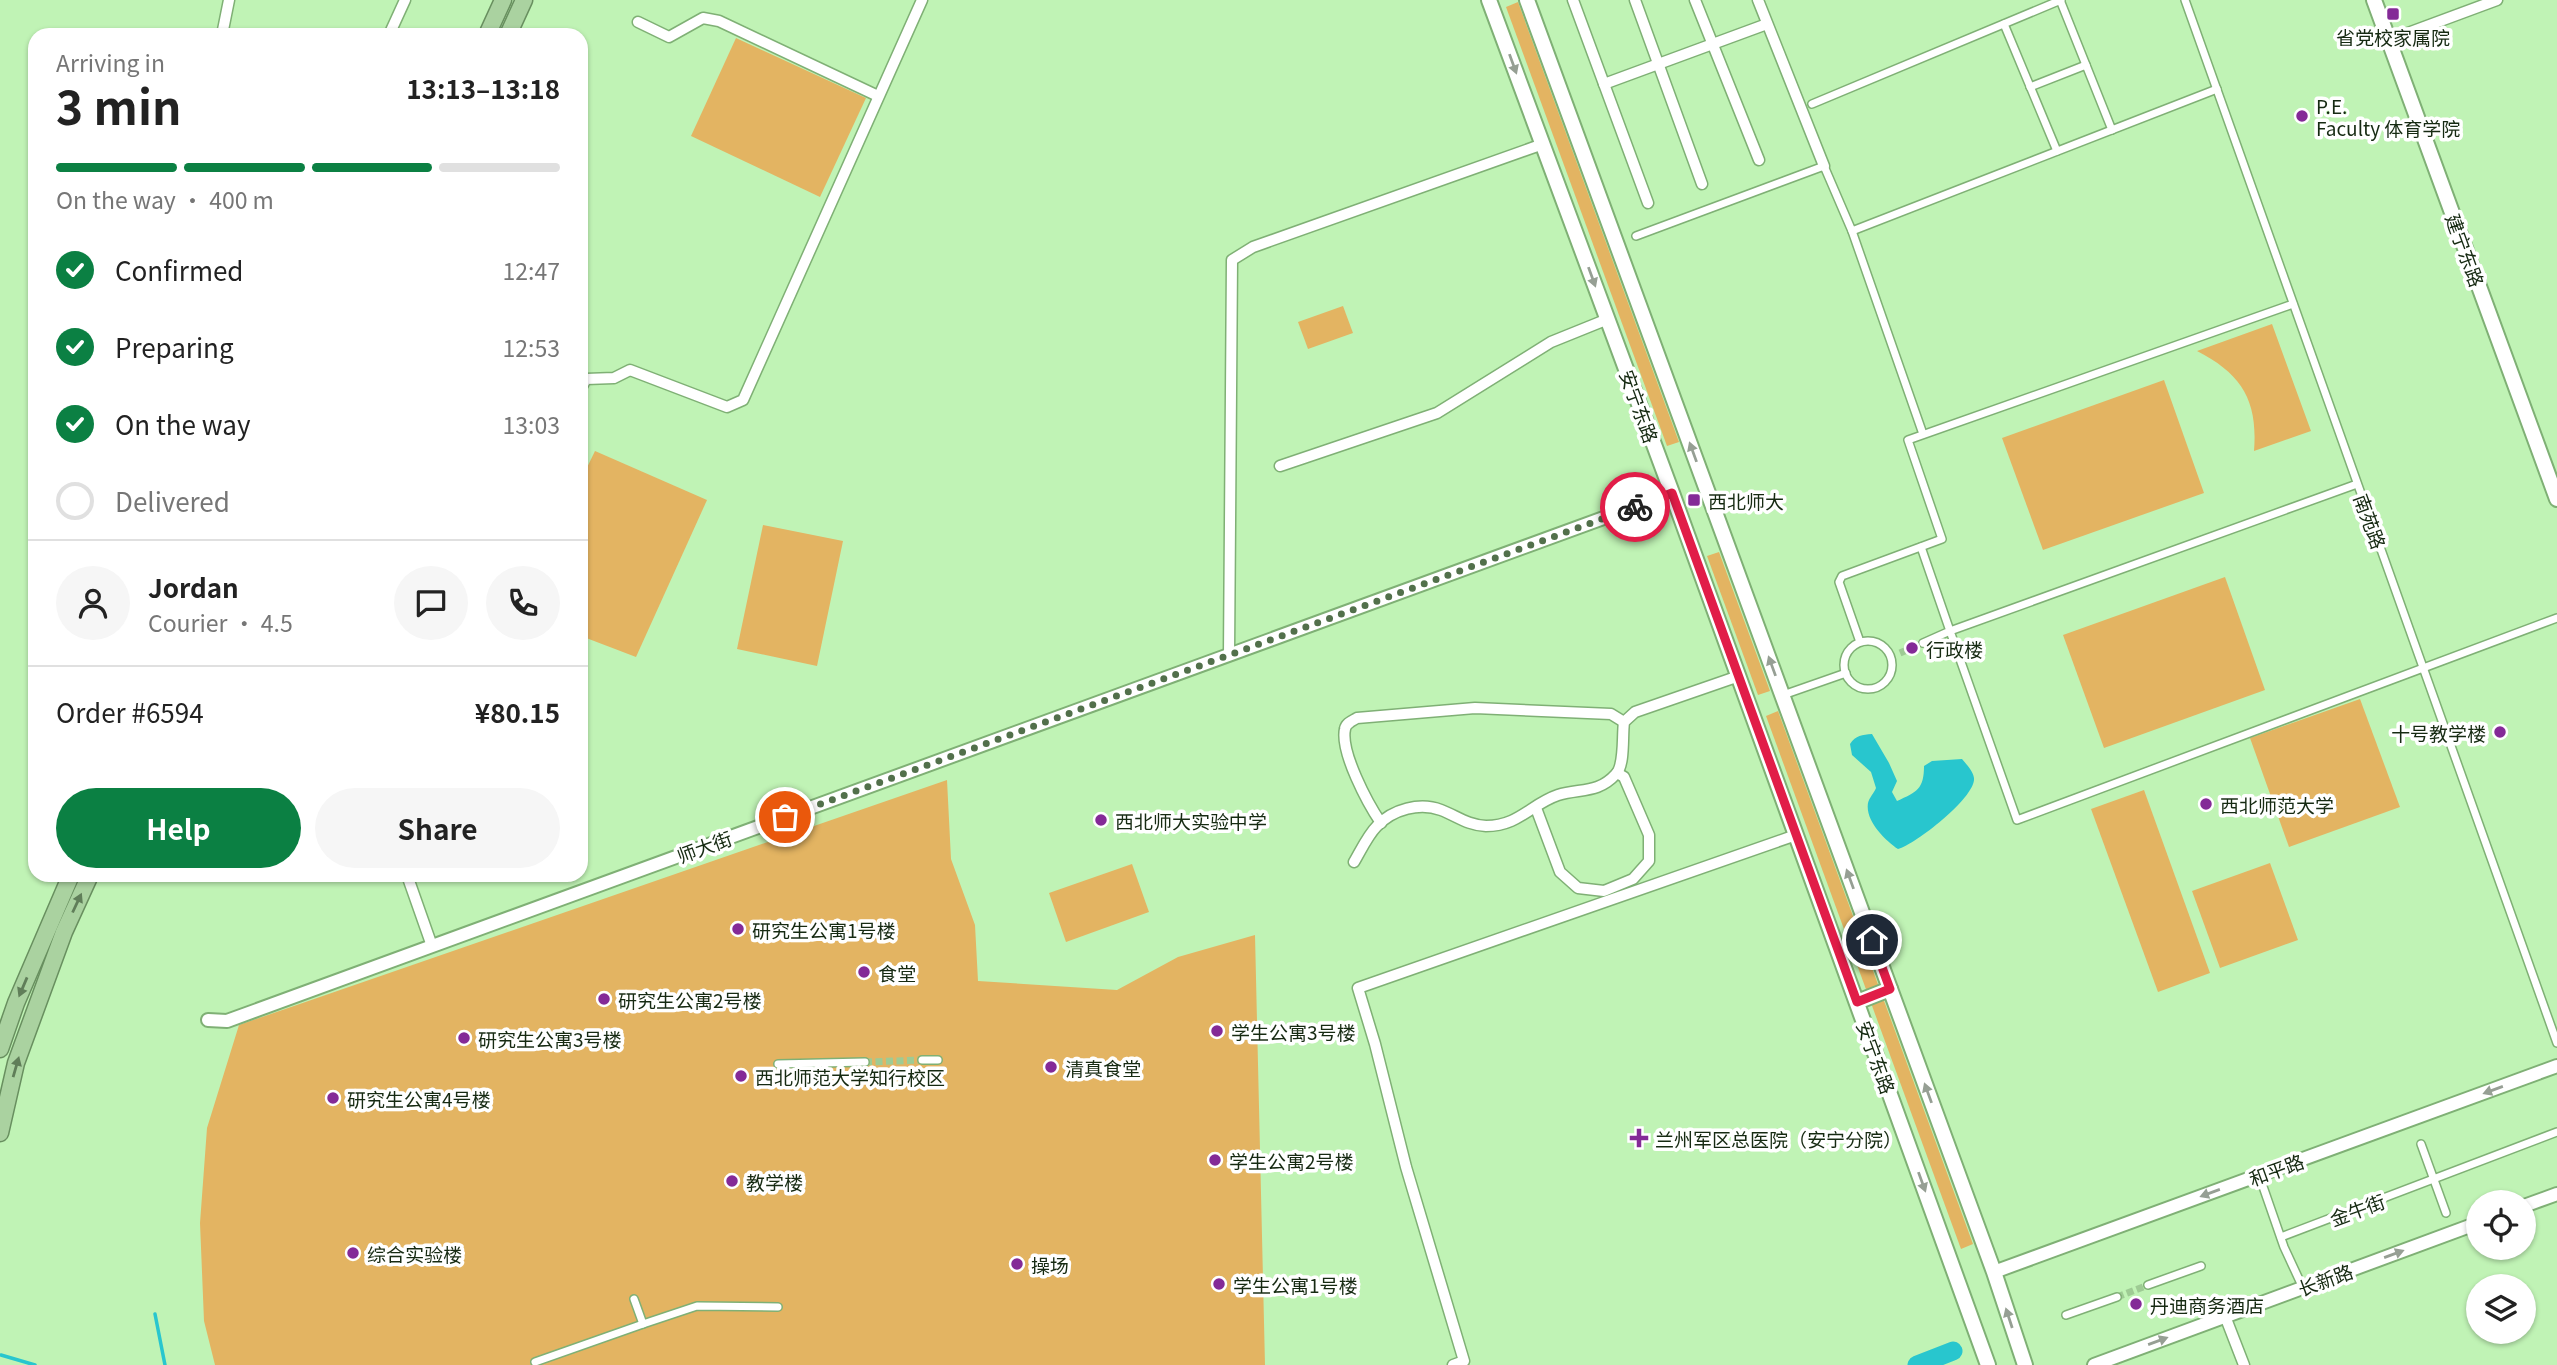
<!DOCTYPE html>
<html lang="en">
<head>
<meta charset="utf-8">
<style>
	:root { --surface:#fff; --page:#f6f6f6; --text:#222; --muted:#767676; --line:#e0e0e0; --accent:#0b8043 }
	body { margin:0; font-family:Georgia,"Noto Sans SC",serif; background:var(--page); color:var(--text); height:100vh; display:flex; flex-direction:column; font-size:26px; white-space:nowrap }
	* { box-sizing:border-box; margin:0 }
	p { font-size:23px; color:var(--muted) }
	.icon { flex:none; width:38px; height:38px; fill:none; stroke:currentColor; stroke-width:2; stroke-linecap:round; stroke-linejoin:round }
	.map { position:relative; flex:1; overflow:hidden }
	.side { position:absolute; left:28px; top:28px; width:560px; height:854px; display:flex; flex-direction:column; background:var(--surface); border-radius:21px; box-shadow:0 2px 5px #0004 }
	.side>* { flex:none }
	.buttons { position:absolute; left:2466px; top:1190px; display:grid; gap:14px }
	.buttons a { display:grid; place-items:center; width:70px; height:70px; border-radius:50%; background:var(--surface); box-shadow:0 2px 5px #0004; font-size:35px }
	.pin { position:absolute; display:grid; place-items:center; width:60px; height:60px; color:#fff; margin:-30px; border:4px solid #fff; border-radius:50%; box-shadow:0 2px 7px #0007 }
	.courier { position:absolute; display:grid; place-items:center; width:70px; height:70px; margin:-35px; border:5px solid #e11d48; border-radius:50%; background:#fff; color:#222; box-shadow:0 2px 9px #0007 }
	.headline em { font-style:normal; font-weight:700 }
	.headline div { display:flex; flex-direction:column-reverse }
	.headline { display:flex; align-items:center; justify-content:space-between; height:119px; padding:0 28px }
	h1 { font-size:46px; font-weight:700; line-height:52px }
	.bar { display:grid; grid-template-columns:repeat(4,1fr); gap:10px 7px; align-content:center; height:84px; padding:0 28px }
	.bar i { height:9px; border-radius:5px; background:var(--line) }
	.bar .selected { background:var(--accent) }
	.bar p { grid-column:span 4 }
	.line { display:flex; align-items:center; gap:18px; padding:0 28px; border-top:2px solid var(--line) }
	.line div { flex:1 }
	.round { display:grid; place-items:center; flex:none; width:74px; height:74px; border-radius:37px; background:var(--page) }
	ol { padding:0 28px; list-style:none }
	li { display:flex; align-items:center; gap:21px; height:77px }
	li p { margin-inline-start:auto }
	li .icon { padding:7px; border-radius:50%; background:var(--accent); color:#fff; stroke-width:4 }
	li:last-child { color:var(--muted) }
	li i { width:38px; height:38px; border:4px solid var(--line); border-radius:50% }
	.action { display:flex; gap:14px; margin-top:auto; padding:14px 28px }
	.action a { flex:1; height:80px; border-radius:42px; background:var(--accent); color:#fff; font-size:28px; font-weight:700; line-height:80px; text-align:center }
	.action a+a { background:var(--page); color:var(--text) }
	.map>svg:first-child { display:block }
	.green { fill:#e3b462 }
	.water { fill:#28c6ce }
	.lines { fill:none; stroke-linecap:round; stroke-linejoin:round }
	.stream { stroke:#28c6ce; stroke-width:3.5 }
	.river { stroke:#28c6ce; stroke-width:19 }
	.pedestrian-tunnel { stroke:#9ecb94; stroke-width:7; stroke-dasharray:7 3.5; stroke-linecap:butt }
	.pedestrian-casing { stroke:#7fb075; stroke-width:10 }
	.minor-casing { stroke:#7fb075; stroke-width:13 }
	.tertiary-casing { stroke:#7fb075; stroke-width:16 }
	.secondary-casing { stroke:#7fb075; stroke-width:18 }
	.trunk-casing { stroke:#688f5f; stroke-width:19 }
	.pedestrian { stroke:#fff; stroke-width:7 }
	.minor { stroke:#fff; stroke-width:10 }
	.tertiary { stroke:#fff; stroke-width:12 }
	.secondary { stroke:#fff; stroke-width:14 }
	.trunk { stroke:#aad2a0; stroke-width:16 }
	.oneway { fill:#969f94 }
	.oneway2 { fill:#607e59 }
	.done { stroke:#52704b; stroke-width:7; stroke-dasharray:0 12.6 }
	.route { stroke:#e11d48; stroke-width:9 }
	.poi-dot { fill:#842a97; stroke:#fff; stroke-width:2.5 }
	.labels { text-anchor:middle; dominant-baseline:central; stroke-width:7; stroke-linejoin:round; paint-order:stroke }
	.poi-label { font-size:19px; fill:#162a12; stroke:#fff; text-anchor:start }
	.street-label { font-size:19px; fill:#162a12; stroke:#fff }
</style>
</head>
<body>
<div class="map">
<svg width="2557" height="1365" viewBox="0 0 2557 1365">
	<rect width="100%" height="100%" fill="#c0f3b5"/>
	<g class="green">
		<polygon points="1518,2 1679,442 1667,446 1506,7"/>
		<polygon points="736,38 866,98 820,197 691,136"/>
		<polygon points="1343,306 1353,333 1308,349 1298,322"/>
		<path d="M2272,324L2311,431L2254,451C2258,401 2242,374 2197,351Z"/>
		<polygon points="2164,380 2204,493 2043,550 2002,438"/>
		<polygon points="595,451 707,500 636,657 581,636 581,480"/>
		<polygon points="763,525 843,541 817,666 737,649"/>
		<polygon points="1719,552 1770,691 1758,695 1707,556"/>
		<polygon points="2225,577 2265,690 2104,748 2063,635"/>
		<polygon points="2360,699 2400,807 2289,847 2250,738"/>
		<polygon points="1778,711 1973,1244 1961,1249 1766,716"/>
		<polygon points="947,780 951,859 975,925 978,981 1117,990 1178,957 1255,935 1265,1365 215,1365 204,1321 200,1223 207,1128 239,1025"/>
		<polygon points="2144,790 2210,973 2158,992 2091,809"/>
		<polygon points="2270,863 2298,940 2220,968 2192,891"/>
		<polygon points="1132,864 1149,912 1066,942 1049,893"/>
	</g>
	<path class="water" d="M1872,734L1889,763L1897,781L1892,792L1897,801C1917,792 1924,789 1924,766L1932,761L1962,759C1967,765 1973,771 1974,778C1976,797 1916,844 1898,849C1885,840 1865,821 1868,803C1869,798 1874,793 1876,788L1871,772L1852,755L1850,744C1856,735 1862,735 1872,734Z"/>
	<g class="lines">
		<g class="stream">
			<polyline points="155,1314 165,1365"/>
			<polyline points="1,1355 35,1365"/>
		</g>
		<polyline class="river" points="1917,1365 1953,1351"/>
		<g class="pedestrian-tunnel">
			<polyline points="1900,653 1923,643"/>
			<polyline points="865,1062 922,1060"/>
			<polyline points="2117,1297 2148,1285"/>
		</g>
		<g class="pedestrian-casing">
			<g id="pedestrian">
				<polyline points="2060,0 2112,130"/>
				<polyline points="2185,0 2557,1043"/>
				<polyline points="2004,24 2057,151"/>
				<polyline points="2030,87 2086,65"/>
				<polyline points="1812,104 2061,0"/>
				<polyline points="1852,231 2217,89"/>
				<polyline points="1636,236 1824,166 1852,231 1923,434"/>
				<polyline points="2357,484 1950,631 2017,820 2557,618"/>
				<polyline points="1921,547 1950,631 1923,643"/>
				<circle cx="1868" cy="665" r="24"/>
				<polyline points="1860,642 1839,582 1842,576 1942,539 1908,440 2293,304"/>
				<polyline points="1783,695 1846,673"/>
				<polyline points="922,1060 938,1060"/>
				<polyline points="778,1064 865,1062"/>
				<polyline points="2421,1144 2446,1213"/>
				<polyline points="2259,1175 2284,1247 2303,1288"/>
				<polyline points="2281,1237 2557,1132"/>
				<polyline points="2148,1285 2201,1266"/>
				<polyline points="634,1299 643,1324 697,1306 778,1307"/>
				<polyline points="2066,1315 2117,1297"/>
				<polyline points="535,1362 643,1324"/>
			</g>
		</g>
		<g class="minor-casing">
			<g id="minor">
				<polyline points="1573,0 1648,203"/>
				<polyline points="1635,0 1702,184"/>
				<polyline points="1695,0 1759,160"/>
				<polyline points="1758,0 1824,166"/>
				<polyline points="638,22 669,37 703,18 719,21 878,96"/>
				<polyline points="222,35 229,0"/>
				<polyline points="389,35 405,0"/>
				<polyline points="2389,40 2497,0"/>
				<polyline points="1604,84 1767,24"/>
				<polyline points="581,388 586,379 614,378 630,370 727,407 743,400 922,0"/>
				<polyline points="1280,466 1437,413 1551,342 1608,319"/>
				<polyline points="1229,654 1232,260 1253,247 1543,144"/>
				<polyline points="1536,808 1560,872 1578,888 1604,891 1633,879 1649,861 1649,835 1624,777 1617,773"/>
				<path d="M1381,823C1368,804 1340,752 1345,729C1346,723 1352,721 1357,718L1475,708L1611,714L1624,722"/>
				<path d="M1354,862C1361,850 1368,835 1377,826C1393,809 1420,802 1441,810C1457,816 1467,825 1486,826C1519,826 1531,804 1558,795C1580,788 1598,794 1616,774C1625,765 1622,736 1624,722L1635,712L1739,676"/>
				<polyline points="407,875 432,946"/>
				<polyline points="2225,1316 2244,1365"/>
				<polyline points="1453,1365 1464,1361 1406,1167 1375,1044 1358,988 1796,835"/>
			</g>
		</g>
		<g class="tertiary-casing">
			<g id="tertiary">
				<polyline points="208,1020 227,1021 1672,493"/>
				<polyline points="2524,1206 2557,1194"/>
				<polyline points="1994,1272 2557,1066"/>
				<polyline points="2094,1365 2478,1223"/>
			</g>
		</g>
		<g class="secondary-casing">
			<g id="secondary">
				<polyline points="1489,0 1672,493 1988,1365"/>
				<polyline points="1527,0 1994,1272 2025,1365"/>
				<polyline points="2374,0 2557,499"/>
				<polyline points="1857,1002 1890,989"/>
			</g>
		</g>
		<g class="trunk-casing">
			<g id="trunk">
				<polyline points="487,35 503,0"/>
				<polyline points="508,35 524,0"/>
				<polyline points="0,1049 16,1003 71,875"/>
				<polyline points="0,1133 16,1063 64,932 90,875"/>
			</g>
		</g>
		<use href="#pedestrian" class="pedestrian"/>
		<use href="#minor" class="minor"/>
		<use href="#tertiary" class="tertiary"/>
		<use href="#secondary" class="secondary"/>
		<use href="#trunk" class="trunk"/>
	</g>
	<defs><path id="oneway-solid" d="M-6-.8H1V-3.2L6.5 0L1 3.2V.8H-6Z" transform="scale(1.75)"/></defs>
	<g class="oneway">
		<use href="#oneway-solid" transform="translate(1513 64) rotate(70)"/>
		<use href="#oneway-solid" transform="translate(1592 277) rotate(70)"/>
		<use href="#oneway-solid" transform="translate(1693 452) rotate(-110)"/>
		<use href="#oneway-solid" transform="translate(1772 666) rotate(-110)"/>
		<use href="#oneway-solid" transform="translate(1850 879) rotate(-110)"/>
		<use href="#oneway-solid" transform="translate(2493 1090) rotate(160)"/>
		<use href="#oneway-solid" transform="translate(1928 1093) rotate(-110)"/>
		<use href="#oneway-solid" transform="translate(1922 1182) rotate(70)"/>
		<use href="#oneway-solid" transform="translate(2210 1193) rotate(160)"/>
		<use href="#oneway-solid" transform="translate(2394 1254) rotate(-20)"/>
		<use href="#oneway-solid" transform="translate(2009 1318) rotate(-108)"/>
		<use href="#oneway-solid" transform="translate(2158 1341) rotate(-20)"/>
	</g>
	<g class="oneway2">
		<use href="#oneway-solid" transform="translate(77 903) rotate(-65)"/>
		<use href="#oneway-solid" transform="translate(23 987) rotate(113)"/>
		<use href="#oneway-solid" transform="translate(16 1067) rotate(-74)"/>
	</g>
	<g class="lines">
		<polyline class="done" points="785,817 1635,507"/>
		<polyline class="route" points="1635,507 1672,493 1857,1002 1890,989 1872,940"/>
	</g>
	<g class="poi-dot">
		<rect x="2386" y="7" width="14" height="14" rx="3.5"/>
		<circle cx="2302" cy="116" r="7"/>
		<rect x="1687" y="493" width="14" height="14" rx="3.5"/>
		<circle cx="1912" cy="648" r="7"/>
		<circle cx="2500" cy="732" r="7"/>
		<circle cx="2206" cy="804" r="7"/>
		<circle cx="1101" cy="820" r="7"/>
		<circle cx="738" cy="929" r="7"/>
		<circle cx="864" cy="972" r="7"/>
		<circle cx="604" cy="999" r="7"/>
		<circle cx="1217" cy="1031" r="7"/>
		<circle cx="464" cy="1038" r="7"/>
		<circle cx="1051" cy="1067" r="7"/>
		<circle cx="741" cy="1076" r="7"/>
		<circle cx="333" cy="1098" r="7"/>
		<path d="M1635.5 1127.5h7v7h7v7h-7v7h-7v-7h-7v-7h7z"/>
		<circle cx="1215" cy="1160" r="7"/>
		<circle cx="732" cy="1181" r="7"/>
		<circle cx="353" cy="1253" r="7"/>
		<circle cx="1017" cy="1264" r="7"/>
		<circle cx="1219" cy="1284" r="7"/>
		<circle cx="2136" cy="1304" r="7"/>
	</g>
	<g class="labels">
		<g class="poi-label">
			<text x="2393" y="36" text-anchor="middle">省党校家属院</text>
			<text x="2316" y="105">P.E.<tspan x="2316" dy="22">Faculty 体育学院</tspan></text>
			<text x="1708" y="500">西北师大</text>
			<text x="1926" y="648">行政楼</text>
			<text x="2486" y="732" text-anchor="end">十号教学楼</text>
			<text x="2220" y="804">西北师范大学</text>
			<text x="1115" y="820">西北师大实验中学</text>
			<text x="752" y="929">研究生公寓1号楼</text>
			<text x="878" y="972">食堂</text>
			<text x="618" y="999">研究生公寓2号楼</text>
			<text x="1231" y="1031">学生公寓3号楼</text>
			<text x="478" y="1038">研究生公寓3号楼</text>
			<text x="1065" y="1067">清真食堂</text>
			<text x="755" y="1076">西北师范大学知行校区</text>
			<text x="347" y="1098">研究生公寓4号楼</text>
			<text x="1655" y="1138">兰州军区总医院（安宁分院）</text>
			<text x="1229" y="1160">学生公寓2号楼</text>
			<text x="746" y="1181">教学楼</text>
			<text x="367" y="1253">综合实验楼</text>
			<text x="1031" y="1264">操场</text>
			<text x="1233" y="1284">学生公寓1号楼</text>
			<text x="2150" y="1304">丹迪商务酒店</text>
		</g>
		<g class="street-label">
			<text transform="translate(2466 250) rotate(70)">建宁东路</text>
			<text transform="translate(1640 406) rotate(70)">安宁东路</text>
			<text transform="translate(2371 521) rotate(70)">南苑路</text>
			<text transform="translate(704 846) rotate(-20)">师大街</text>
			<text transform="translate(1877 1057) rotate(70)">安宁东路</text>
			<text transform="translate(2276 1169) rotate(-20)">和平路</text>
			<text transform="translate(2357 1209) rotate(-20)">金牛街</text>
			<text transform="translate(2325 1279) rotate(-20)">长新路</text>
		</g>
	</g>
</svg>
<div class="buttons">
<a><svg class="icon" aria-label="locate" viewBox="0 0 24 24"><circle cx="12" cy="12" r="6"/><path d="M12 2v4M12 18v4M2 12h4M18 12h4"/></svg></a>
<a><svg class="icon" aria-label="layers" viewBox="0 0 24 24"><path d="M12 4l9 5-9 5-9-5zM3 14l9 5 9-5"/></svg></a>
</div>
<div class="pin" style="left:785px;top:817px;background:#ea580c"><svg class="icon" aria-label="bag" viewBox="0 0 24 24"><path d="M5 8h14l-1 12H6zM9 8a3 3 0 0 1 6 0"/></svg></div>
<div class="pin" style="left:1872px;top:940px;background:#1f2937"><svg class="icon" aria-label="home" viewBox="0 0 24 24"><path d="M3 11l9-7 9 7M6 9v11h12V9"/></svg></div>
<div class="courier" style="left:1635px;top:507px"><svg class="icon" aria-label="bike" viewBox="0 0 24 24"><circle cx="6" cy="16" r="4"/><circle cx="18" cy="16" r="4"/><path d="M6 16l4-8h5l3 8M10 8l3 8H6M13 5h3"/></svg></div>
<section class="side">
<div class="headline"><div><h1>3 min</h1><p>Arriving in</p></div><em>13:13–13:18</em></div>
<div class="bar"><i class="selected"></i><i class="selected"></i><i class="selected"></i><i></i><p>On the way · 400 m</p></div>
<ol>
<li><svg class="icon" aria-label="check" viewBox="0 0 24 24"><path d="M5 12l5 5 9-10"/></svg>Confirmed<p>12:47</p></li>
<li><svg class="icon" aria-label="check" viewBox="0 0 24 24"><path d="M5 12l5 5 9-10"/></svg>Preparing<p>12:53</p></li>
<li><svg class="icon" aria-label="check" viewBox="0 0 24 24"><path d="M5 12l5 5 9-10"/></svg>On the way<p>13:03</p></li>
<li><i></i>Delivered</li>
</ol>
<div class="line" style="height:126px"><a class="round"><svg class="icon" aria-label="person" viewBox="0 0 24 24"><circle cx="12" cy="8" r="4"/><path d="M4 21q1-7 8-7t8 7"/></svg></a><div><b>Jordan</b><p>Courier · 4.5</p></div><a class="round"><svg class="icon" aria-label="chat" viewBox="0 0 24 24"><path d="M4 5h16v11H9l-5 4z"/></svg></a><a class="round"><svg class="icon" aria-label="phone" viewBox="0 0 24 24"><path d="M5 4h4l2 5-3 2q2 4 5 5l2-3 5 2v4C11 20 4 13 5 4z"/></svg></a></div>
<div class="line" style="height:91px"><div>Order #6594</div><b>¥80.15</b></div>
<div class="action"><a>Help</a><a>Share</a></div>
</section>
</div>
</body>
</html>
